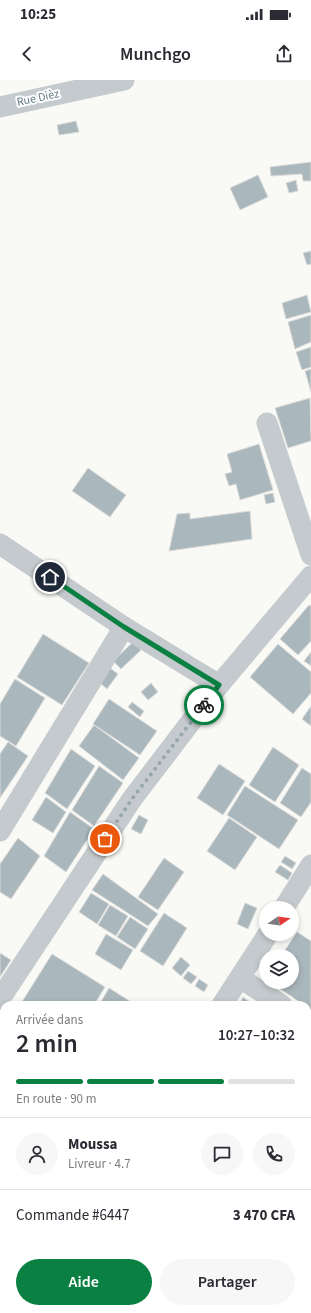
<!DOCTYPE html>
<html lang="fr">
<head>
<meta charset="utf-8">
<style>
	:root { --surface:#fff; --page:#f7f7f7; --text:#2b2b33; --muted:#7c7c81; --line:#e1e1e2; --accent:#0b8043 }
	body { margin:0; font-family:"Source Sans 3",sans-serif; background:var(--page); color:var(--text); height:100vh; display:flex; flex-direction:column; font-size:15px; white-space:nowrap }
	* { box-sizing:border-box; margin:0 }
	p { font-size:13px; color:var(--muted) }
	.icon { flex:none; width:22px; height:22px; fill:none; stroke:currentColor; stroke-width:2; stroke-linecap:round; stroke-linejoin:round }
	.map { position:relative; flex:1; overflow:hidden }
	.panel { position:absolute; left:0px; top:921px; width:311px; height:312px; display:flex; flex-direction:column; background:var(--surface); border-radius:12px 12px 0 0; box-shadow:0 2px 6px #0003 }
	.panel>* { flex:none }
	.needle { width:26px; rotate:77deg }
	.buttons { position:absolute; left:259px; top:821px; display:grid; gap:8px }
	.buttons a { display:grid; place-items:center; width:40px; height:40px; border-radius:50%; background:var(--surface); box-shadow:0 2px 6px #0003; font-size:20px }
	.pin { position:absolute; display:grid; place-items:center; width:34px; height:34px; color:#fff; margin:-17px; border:2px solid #fff; border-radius:50%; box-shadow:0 1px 4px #0007 }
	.courier { position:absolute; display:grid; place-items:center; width:40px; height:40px; margin:-20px; border:3px solid #0b8043; border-radius:50%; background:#fff; color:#222; box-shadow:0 1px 5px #0007 }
	.overview em { font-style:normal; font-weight:600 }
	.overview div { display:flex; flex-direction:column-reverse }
	.overview { display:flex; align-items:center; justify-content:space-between; height:68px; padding:0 16px }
	h1 { font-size:26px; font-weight:600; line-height:30px }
	.bar { display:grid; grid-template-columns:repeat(4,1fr); gap:6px 4px; align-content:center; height:48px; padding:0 16px }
	.bar i { height:5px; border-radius:3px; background:var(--line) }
	.bar .current { background:var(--accent) }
	.bar p { grid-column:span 4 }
	.line { display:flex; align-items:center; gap:10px; padding:0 16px; border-top:1px solid var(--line) }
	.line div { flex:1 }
	.round { display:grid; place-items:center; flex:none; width:42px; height:42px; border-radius:21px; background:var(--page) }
	.cta { display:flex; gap:8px; margin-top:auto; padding:8px 16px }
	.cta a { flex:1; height:46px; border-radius:24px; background:var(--accent); color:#fff; font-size:16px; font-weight:600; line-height:46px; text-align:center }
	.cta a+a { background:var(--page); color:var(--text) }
	.status { display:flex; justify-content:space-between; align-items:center; height:28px; padding:0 20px; background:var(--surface); direction:ltr }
	.status svg { height:11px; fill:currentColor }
	header { display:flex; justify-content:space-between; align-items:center; height:52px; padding:0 16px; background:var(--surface); font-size:18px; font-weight:600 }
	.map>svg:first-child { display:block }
	.building { fill:#aab7bc; stroke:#dbdbd9 }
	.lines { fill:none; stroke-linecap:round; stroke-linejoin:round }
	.minor { stroke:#c4cacd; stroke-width:21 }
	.done { stroke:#96a6ad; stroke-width:4; stroke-dasharray:0 7.2 }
	.route { stroke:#0b8043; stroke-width:5 }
	.labels { text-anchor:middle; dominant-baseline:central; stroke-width:4; stroke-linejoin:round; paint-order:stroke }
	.street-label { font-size:12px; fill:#617a85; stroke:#fff }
</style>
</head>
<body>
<div class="status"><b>10:25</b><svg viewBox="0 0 49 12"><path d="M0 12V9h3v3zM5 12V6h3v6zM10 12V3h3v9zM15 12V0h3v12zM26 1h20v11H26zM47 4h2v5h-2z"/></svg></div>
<header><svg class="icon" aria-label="back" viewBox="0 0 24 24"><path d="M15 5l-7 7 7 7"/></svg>Munchgo<svg class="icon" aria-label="share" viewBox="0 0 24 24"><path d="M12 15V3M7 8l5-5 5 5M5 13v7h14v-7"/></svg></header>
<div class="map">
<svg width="311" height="1233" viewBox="0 0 311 1233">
	<rect width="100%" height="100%" fill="#f9f9f6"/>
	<g class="building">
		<polygon points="76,41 79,52 59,55 57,45"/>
		<polygon points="311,82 311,101 303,101 302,94 271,96 270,87"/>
		<polygon points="258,95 268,117 240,130 230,108"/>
		<polygon points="296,100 298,111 289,113 286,103"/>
		<polygon points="311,171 311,184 307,185 303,173"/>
		<polygon points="307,215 311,232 286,239 282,223"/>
		<polygon points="311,235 311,262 295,269 288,242"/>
		<polygon points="311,267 311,287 302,290 296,272"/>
		<polygon points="311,289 311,312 305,291"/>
		<polygon points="310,318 311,361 288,368 275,328"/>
		<polygon points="259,364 273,410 240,420 236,404 229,406 225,394 232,392 227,374"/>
		<polygon points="88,388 126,415 110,437 72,411"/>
		<polygon points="273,413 275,422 266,424 264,415"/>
		<polygon points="250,431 252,459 169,471 177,434 190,433 190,439"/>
		<polygon points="309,525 311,526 311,561 298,575 280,559"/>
		<polygon points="43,554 89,583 62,625 17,597"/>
		<polygon points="133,562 141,570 121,589 113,581"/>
		<polygon points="278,564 311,592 311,613 293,634 250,597"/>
		<polygon points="311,572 311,586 304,581"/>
		<polygon points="110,588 118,594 107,609 99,602"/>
		<polygon points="15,599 45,618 16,666 0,656 0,624"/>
		<polygon points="151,603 158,612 148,620 141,612"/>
		<polygon points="188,615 198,615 198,623 187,623"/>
		<polygon points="109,619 157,651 140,675 93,644"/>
		<polygon points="132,622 144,631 140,637 128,627"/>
		<polygon points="311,626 311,646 302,639"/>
		<polygon points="94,645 139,678 123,700 79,666"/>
		<polygon points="8,662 28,676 0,718 0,674"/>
		<polygon points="273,667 299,685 275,722 249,705"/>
		<polygon points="71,669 95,686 67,729 45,713"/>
		<polygon points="219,684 245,701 223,735 197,718"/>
		<polygon points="99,686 123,703 94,746 72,730"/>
		<polygon points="302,688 311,694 311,722 301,737 280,723"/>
		<polygon points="245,706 298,740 279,769 227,735"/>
		<polygon points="46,717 66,732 53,753 32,740"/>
		<polygon points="70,732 94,749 66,792 44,776"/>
		<polygon points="139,735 148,740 141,754 131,749"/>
		<polygon points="229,738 257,757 235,790 207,771"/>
		<polygon points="18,758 40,776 11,819 0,812 0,784"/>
		<polygon points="285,776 296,783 292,789 281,782"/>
		<polygon points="164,778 184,792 158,830 138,817"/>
		<polygon points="280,785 292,793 288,800 275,792"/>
		<polygon points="103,794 158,834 148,846 92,810"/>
		<polygon points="91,813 109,824 97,844 79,832"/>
		<polygon points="245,823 257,828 248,849 237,844"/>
		<polygon points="110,825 128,836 116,856 98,845"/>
		<polygon points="164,833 187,848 163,886 140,871"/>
		<polygon points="130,837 148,849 135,869 117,857"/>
		<polygon points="297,852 311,861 311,930 307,927 307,925 304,925 270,902 292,902 292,876 281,876"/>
		<polygon points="106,854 133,870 121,890 95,874"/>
		<polygon points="0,873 11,880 0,897"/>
		<polygon points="52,874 105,907 94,925 20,925"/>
		<polygon points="181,877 190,885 181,896 172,888"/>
		<polygon points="188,891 197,897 191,904 183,898"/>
		<polygon points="199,899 208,905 204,912 195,906"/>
		<polygon points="109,908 136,925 99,925"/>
		<polygon points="243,917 254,925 239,925"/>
		<polygon points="4,1002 4,1087 0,1094 0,1008"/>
		<polygon points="307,1044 311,1047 311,1074 307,1071"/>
		<polygon points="307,1081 311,1084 311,1089 307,1095"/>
		<polygon points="4,1096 4,1138 0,1136 0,1102"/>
		<polygon points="311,1103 311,1134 307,1131 307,1110"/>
		<polygon points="308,1182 311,1184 311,1217 307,1214"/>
		<polygon points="307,1220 311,1223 311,1233 279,1233 281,1229 307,1229"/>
		<polygon points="44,1229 112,1229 110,1233 41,1233"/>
		<polygon points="115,1229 120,1229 126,1233 112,1233"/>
		<polygon points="125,1229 148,1229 145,1233 130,1233"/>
	</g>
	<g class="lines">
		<g class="minor">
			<polyline points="0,27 124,0"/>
			<polyline points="267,343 311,475"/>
			<polyline points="0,464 124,547 219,605"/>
			<polyline points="0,751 124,547"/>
			<polyline points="284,828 311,785"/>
			<polyline points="240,898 282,925"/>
			<polyline points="0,919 132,719 219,605 311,496"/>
			<polyline points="222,925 268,854"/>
			<polyline points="307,941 311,944"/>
			<polyline points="0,963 4,965"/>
			<polyline points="0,1150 4,1153"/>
			<polyline points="307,1157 311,1159"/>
			<polyline points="21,1233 23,1229"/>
			<polyline points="213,1233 215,1229"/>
		</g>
	</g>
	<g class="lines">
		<polyline class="done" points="105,759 132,719 204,625"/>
		<polyline class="route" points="50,497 124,547 219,605 204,625"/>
	</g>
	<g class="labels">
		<g class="street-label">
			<text transform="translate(38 18) rotate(-12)">Rue Dièz</text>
		</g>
	</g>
</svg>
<div class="buttons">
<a><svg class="needle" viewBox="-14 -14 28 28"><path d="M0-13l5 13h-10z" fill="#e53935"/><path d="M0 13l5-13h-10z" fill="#7c7c81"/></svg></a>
<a><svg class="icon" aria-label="layers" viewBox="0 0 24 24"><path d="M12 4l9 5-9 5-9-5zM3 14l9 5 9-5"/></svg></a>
</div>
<div class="pin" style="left:105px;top:759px;background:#ea580c"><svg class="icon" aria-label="bag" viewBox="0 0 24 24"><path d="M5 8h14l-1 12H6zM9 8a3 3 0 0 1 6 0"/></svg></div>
<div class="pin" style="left:50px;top:497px;background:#1f2937"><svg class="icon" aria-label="home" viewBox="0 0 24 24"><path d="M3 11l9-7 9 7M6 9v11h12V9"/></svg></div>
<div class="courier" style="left:204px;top:625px"><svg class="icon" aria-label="bike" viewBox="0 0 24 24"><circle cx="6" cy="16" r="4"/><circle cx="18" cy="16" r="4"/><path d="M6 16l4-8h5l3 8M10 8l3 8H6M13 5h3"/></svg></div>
<section class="panel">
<div class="overview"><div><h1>2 min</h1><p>Arrivée dans</p></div><em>10:27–10:32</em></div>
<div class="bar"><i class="current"></i><i class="current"></i><i class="current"></i><i></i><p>En route · 90 m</p></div>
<div class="line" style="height:72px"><a class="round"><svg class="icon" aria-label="person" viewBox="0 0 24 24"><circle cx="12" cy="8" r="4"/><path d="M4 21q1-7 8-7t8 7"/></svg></a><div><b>Moussa</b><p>Livreur · 4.7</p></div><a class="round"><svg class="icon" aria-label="chat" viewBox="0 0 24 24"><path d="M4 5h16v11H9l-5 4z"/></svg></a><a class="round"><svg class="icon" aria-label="phone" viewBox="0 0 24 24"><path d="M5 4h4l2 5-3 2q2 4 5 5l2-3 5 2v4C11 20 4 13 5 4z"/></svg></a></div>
<div class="line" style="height:52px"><div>Commande #6447</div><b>3 470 CFA</b></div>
<div class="cta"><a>Aide</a><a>Partager</a></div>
</section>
</div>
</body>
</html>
